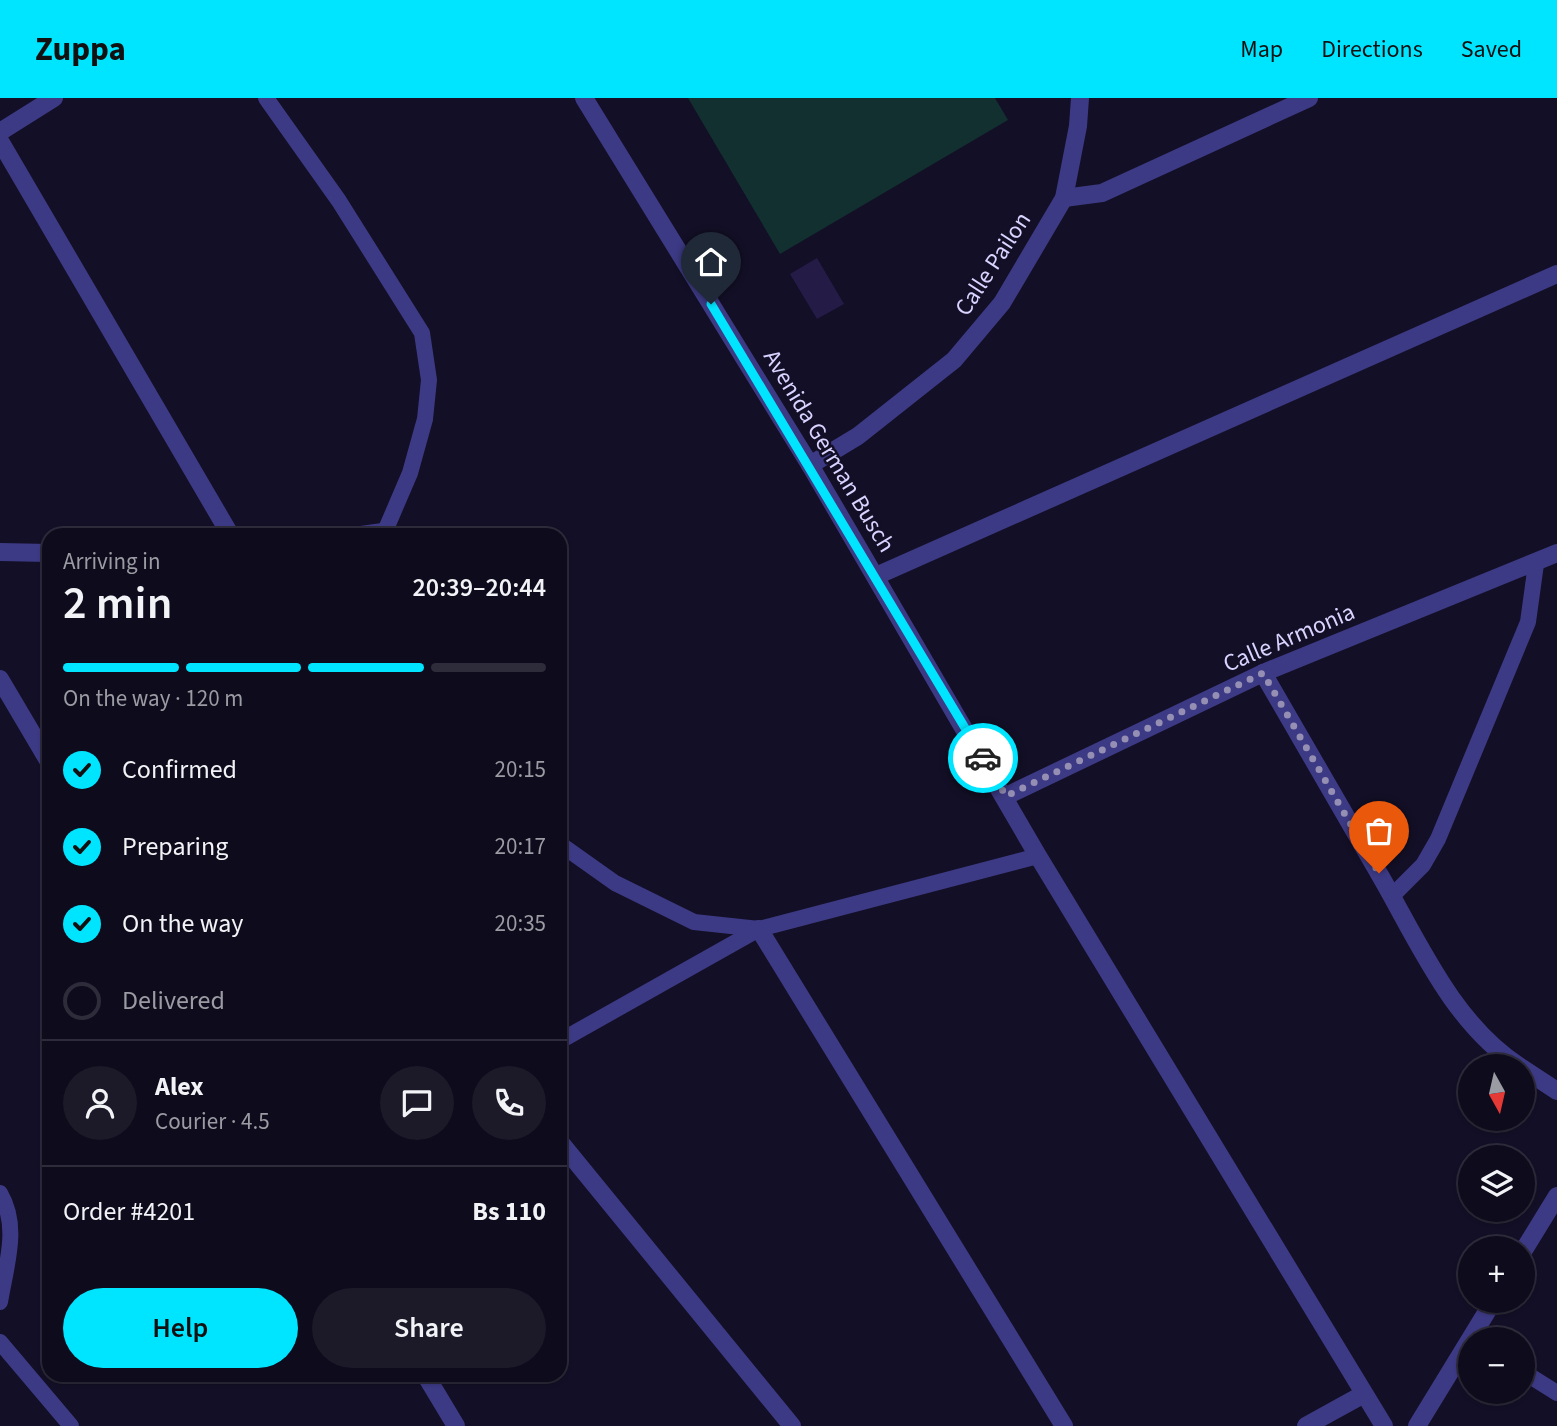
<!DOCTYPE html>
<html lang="en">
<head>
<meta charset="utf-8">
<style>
	:root { --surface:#0e0b1c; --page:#1c1929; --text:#f1f3f6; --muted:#9b9ba3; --line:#2e2b3b; --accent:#00e5ff }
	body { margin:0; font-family:"Source Sans 3",sans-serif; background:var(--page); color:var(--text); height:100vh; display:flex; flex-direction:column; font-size:26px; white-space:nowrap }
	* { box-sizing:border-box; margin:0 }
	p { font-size:23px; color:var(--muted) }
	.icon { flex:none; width:38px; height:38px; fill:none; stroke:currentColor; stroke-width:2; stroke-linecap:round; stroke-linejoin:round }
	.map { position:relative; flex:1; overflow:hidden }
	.drawer { position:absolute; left:42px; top:430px; width:525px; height:854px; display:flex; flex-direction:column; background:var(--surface); border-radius:21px; box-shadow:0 2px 5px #0004,0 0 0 2px var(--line) }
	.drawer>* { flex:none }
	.needle { width:46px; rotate:172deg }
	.controls { position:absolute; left:1458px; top:956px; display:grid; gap:14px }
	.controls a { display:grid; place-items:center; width:77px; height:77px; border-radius:50%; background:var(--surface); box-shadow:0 2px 5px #0004,0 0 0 2px var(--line); font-size:35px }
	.pin { position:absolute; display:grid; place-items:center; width:60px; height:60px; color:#fff; margin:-72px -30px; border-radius:50% 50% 50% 0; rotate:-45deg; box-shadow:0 0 7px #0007 }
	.pin .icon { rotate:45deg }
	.courier { position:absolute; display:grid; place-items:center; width:70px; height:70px; margin:-35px; border:5px solid #00e5ff; border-radius:50%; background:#fff; color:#222; box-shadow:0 2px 9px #0007 }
	.headline em { font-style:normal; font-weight:600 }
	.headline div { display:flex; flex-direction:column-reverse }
	.headline { display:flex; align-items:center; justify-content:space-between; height:119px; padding:0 21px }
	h1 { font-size:46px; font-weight:600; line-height:52px }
	.bar { display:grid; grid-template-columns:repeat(4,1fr); gap:10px 7px; align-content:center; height:84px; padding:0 21px }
	.bar i { height:9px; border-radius:5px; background:var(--line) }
	.bar .current { background:var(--accent) }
	.bar p { grid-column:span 4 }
	.line { display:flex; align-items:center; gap:18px; padding:0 21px; border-top:2px solid var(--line) }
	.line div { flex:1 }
	.round { display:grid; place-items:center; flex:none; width:74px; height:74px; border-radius:37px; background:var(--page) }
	ol { padding:0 21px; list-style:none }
	li { display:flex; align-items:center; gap:21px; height:77px }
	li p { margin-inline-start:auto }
	li .icon { padding:7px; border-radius:50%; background:var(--accent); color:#111; stroke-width:4 }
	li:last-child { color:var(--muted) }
	li i { width:38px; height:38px; border:4px solid var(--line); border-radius:50% }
	.primary-button { display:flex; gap:14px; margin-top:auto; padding:14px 21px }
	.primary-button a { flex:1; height:80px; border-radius:42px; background:var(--accent); color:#111; font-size:28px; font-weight:600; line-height:80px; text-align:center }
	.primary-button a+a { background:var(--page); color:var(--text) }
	header { display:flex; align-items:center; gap:42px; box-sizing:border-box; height:98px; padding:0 35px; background:var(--accent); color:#111 }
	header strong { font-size:33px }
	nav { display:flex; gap:38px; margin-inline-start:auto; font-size:24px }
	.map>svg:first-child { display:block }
	.green { fill:#12302f }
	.building { fill:#241b47 }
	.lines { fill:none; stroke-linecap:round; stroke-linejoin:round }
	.lane { stroke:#3d3a85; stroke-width:16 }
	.street { stroke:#3d3a85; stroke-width:18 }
	.done { stroke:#948fb3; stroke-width:7; stroke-dasharray:0 12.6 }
	.route { stroke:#00e5ff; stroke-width:9 }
	.labels { text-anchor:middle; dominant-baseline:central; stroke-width:5; stroke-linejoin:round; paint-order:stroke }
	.street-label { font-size:24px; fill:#d9d4ff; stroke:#130f26 }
</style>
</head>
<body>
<header>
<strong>Zuppa</strong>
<nav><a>Map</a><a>Directions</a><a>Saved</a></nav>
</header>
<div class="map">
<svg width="1557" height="1328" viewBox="0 0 1557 1328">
	<rect width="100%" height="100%" fill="#130f26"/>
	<polygon class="green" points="688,0 995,0 1008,22 780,156"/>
	<polygon class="building" points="817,160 844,206 817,221 790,176"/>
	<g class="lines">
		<g class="lane">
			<polyline points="266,0 339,103 422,235 429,282 425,321 410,375 383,438"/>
			<polyline points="560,746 615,785 694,824 759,831"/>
			<polyline points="1392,798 1423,767 1438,741 1528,524 1536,466"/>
			<polyline points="560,943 759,831 1038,758"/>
			<path d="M0,1095C20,1129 6,1167 0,1204"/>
			<polyline points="0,1244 71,1328"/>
			<polyline points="1522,1273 1557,1295"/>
		</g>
		<g class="street">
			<polyline points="584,0 810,367 1038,758 1384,1328"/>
			<polyline points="0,34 54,0"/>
			<polyline points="0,43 231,438"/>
			<polyline points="1064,100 1102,95 1309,0"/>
			<polyline points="810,367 858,338 954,262 1002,205 1064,100 1078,28 1080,0"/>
			<polyline points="354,438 383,434"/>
			<polyline points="0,454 49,455"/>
			<polyline points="876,478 1557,176"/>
			<path d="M1263,575C1303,643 1342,711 1381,779C1419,845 1453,925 1519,968"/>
			<polyline points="0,581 49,664"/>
			<polyline points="1006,698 1263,575 1557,455"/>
			<polyline points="759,831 1064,1328"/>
			<polyline points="1522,970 1557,993"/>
			<polyline points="560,1044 792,1328"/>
			<polyline points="1522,1155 1557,1098"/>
			<polyline points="426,1278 456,1328"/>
			<polyline points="1306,1328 1364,1296"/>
			<polyline points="1417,1328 1494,1202"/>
		</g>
	</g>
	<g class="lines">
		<polyline class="done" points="983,660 1006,698 1263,575 1379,775"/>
		<polyline class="route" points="711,206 983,660"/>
	</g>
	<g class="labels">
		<g class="street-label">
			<text transform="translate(993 166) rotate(-57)">Calle Pailon</text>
			<text transform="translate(829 353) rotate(59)">Avenida German Busch</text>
			<text transform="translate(1289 540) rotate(-23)">Calle Armonia</text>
		</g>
	</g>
</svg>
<div class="controls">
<a><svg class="needle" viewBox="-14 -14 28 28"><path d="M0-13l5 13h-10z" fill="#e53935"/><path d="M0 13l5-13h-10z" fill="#9b9ba3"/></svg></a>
<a><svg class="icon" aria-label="layers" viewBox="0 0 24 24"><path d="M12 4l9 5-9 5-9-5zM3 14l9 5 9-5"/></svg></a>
<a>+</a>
<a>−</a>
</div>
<div class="pin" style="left:1379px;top:775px;background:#ea580c"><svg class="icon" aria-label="bag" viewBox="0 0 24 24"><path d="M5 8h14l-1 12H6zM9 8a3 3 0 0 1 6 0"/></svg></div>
<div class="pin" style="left:711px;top:206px;background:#1f2937"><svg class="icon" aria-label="home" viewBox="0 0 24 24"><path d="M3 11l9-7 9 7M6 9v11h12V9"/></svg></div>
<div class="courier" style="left:983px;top:660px"><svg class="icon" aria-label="car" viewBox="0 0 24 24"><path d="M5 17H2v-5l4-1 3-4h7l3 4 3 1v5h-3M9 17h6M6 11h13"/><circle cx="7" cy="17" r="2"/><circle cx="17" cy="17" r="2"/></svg></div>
<section class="drawer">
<div class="headline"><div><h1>2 min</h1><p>Arriving in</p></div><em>20:39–20:44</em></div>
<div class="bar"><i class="current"></i><i class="current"></i><i class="current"></i><i></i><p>On the way · 120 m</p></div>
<ol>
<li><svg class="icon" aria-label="check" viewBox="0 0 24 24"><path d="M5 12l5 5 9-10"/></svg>Confirmed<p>20:15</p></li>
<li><svg class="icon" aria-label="check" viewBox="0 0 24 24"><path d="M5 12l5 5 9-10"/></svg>Preparing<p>20:17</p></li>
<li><svg class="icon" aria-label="check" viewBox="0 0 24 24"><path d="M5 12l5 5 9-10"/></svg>On the way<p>20:35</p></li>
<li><i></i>Delivered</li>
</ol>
<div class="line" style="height:126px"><a class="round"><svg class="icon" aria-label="person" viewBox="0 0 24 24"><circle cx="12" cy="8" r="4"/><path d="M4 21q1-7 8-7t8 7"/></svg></a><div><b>Alex</b><p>Courier · 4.5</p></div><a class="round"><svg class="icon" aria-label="chat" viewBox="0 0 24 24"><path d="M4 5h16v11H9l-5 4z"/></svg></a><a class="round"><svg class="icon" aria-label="phone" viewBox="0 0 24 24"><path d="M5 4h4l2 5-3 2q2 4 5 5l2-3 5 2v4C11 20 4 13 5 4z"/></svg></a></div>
<div class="line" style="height:91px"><div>Order #4201</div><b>Bs 110</b></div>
<div class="primary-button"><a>Help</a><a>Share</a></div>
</section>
</div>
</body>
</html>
